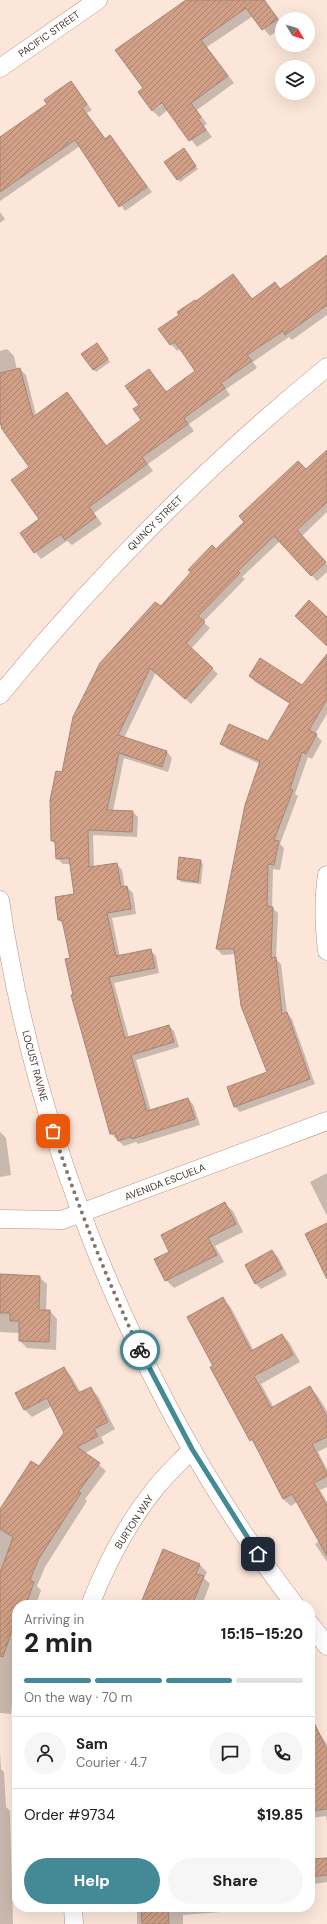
<!DOCTYPE html>
<html lang="en">
<head>
<meta charset="utf-8">
<style>
	:root { --surface:#fff; --page:#f6f6f6; --text:#222; --muted:#767676; --line:#e0e0e0; --accent:#448a96 }
	body { margin:0; font-family:"DM Sans",sans-serif; background:var(--page); color:var(--text); height:100vh; display:flex; flex-direction:column; font-size:15px; white-space:nowrap }
	* { box-sizing:border-box; margin:0 }
	p { font-size:13px; color:var(--muted) }
	.icon { flex:none; width:22px; height:22px; fill:none; stroke:currentColor; stroke-width:2; stroke-linecap:round; stroke-linejoin:round }
	.map { position:relative; flex:1; overflow:hidden }
	.side { position:absolute; left:12px; top:1600px; width:303px; height:312px; display:flex; flex-direction:column; background:var(--surface); border-radius:16px; box-shadow:0 4px 16px #0002 }
	.side>* { flex:none }
	.needle { width:26px; rotate:128deg }
	.tools { position:absolute; left:275px; top:12px; display:grid; gap:8px }
	.tools a { display:grid; place-items:center; width:40px; height:40px; border-radius:50%; background:var(--surface); box-shadow:0 4px 16px #0002; font-size:20px }
	.pin { position:absolute; display:grid; place-items:center; width:34px; height:34px; color:#fff; margin:-17px; border-radius:8px; box-shadow:0 2px 6px #0006 }
	.courier { position:absolute; display:grid; place-items:center; width:40px; height:40px; margin:-20px; border:3px solid #448a96; border-radius:50%; background:#fff; color:#222; box-shadow:0 1px 5px #0007 }
	.summary em { font-style:normal; font-weight:800 }
	.summary div { display:flex; flex-direction:column-reverse }
	.summary { display:flex; align-items:center; justify-content:space-between; height:68px; padding:0 12px }
	h1 { font-size:26px; font-weight:800; line-height:30px }
	.bar { display:grid; grid-template-columns:repeat(4,1fr); gap:6px 4px; align-content:center; height:48px; padding:0 12px }
	.bar i { height:5px; border-radius:3px; background:var(--line) }
	.bar .active { background:var(--accent) }
	.bar p { grid-column:span 4 }
	.line { display:flex; align-items:center; gap:10px; padding:0 12px; border-top:1px solid var(--line) }
	.line div { flex:1 }
	.round { display:grid; place-items:center; flex:none; width:42px; height:42px; border-radius:21px; background:var(--page) }
	.button { display:flex; gap:8px; margin-top:auto; padding:8px 12px }
	.button a { flex:1; height:46px; border-radius:24px; background:var(--accent); color:#fff; font-size:16px; font-weight:800; line-height:46px; text-align:center }
	.button a+a { background:var(--page); color:var(--text) }
	.map>svg:first-child { display:block }
	.shadow { fill:#0003 }
	.building { fill:url(#building-hatch); stroke:#a78675 }
	.lines { fill:none; stroke-linecap:round; stroke-linejoin:round }
	.street-casing { stroke:#b69483; stroke-width:19 }
	.street { stroke:#fff; stroke-width:18 }
	.done { stroke:#86756c; stroke-width:4; stroke-dasharray:0 7.2 }
	.route { stroke:#448a96; stroke-width:5 }
	.labels { text-anchor:middle; dominant-baseline:central; stroke-width:3.5; stroke-linejoin:round; paint-order:stroke }
	.street-label { font-size:10px; fill:#473831; stroke:#fff }
</style>
</head>
<body>
<div class="map">
<svg width="327" height="1924" viewBox="0 0 327 1924">
	<defs>
		<pattern id="building-hatch" width="6" height="6" patternUnits="userSpaceOnUse"><rect width="6" height="6" fill="#d09f86"/><path d="M-1 1l2-2M0 6l6-6M5 7l2-2" fill="none" stroke="#ab836e"/></pattern>
	</defs>
	<rect width="100%" height="100%" fill="#fce6da"/>
	<g class="shadow">
		<polygon points="188,0 265,0 282,24 282,27 270,36 253,16 207,47 234,83 197,110 207,124 204,126 212,137 197,147 168,110 159,117 153,111 167,101 144,89"/>
		<polygon points="71,82 92,110 87,113 106,139 110,137 115,142 152,192 125,211 80,146 0,201 0,142 48,104"/>
		<polygon points="186,152 198,169 180,182 178,179"/>
		<polygon points="0,212 5,219 0,223"/>
		<polygon points="327,257 327,315 292,340 289,337 253,362 257,368 226,389 230,395 189,424 194,431 148,464 153,471 94,513 102,524 72,545 67,541 41,559 21,533 40,519 30,467 0,418 0,351 7,349 14,356 17,370 20,369 26,375 36,415 67,393 107,446 142,420 140,405 149,370 167,392 196,371 181,348 177,351 159,329 233,276 253,300 275,284 281,289"/>
		<polygon points="99,347 110,362 96,372 93,369"/>
		<polygon points="327,451 327,512 301,537 327,564 327,572 317,581 280,541 242,577 245,579 203,622 210,628 191,649 218,674 191,704 156,672 124,738 167,752 172,758 168,772 124,758 113,811 133,812 138,817 137,837 93,835 94,868 117,864 122,870 125,888 127,887 133,893 136,914 112,918 120,957 150,950 156,956 159,973 114,983 129,1038 169,1026 174,1031 179,1047 136,1060 151,1111 188,1099 193,1104 200,1125 138,1144 136,1142 124,1146 111,1134 64,925 59,920 75,895 71,864 63,864 57,858 56,845 52,841 63,773 161,608 216,551"/>
		<polygon points="327,655 327,714 315,734 322,741 312,759 308,757 295,794 298,796 280,844 284,848 280,870 273,869 272,908 278,913 276,959 281,964 287,1013 292,1019 315,1084 240,1112 235,1107 228,1088 268,1072 236,954 222,955 217,949 246,805 260,764 227,749 222,744 268,742 290,704 255,682 250,676 302,686"/>
		<polygon points="200,861 203,864 201,884 181,882 178,879"/>
		<polygon points="0,1132 6,1138 11,1175 0,1177"/>
		<polygon points="327,1173 327,1216 310,1182"/>
		<polygon points="225,1204 233,1211 243,1232 215,1246 224,1262 174,1288 166,1280 156,1260 170,1252"/>
		<polygon points="272,1251 278,1257 287,1275 261,1289 255,1283"/>
		<polygon points="0,1275 39,1277 47,1284 46,1311 50,1311 57,1319 56,1350 27,1348 20,1341 20,1333 0,1332"/>
		<polygon points="222,1299 230,1306 254,1351 282,1335 289,1342 300,1362 261,1384 274,1408 310,1388 317,1395 327,1411 327,1447 318,1452 327,1469 327,1487 320,1490 327,1502 327,1562 315,1544 320,1541 297,1502 291,1506 283,1499 256,1445 251,1440 211,1368 214,1366"/>
		<polygon points="64,1368 71,1376 81,1393 90,1388 98,1396 115,1429 101,1437 104,1443 85,1453 106,1471 85,1499 87,1501 45,1567 37,1586 41,1590 36,1605 17,1605 17,1651 11,1714 0,1713 0,1511 39,1468 65,1433 52,1406 32,1417 25,1410"/>
		<polygon points="200,1565 207,1572 204,1578 210,1584 202,1605 141,1605"/>
		<polygon points="310,1720 327,1744 327,1823 326,1816 310,1818"/>
		<polygon points="0,1752 1,1769 4,1772 6,1807 10,1811 13,1924 0,1924"/>
		<polygon points="327,1859 327,1882 314,1884 310,1880 310,1860"/>
		<polygon points="137,1907 221,1907 221,1912 183,1915 183,1924 137,1924"/>
	</g>
	<g class="building">
		<polygon points="186,0 264,0 278,19 262,30 246,8 201,40 228,76 191,103 201,117 198,119 206,130 189,141 162,103 152,111 138,92 143,88 115,50"/>
		<polygon points="71,81 87,104 82,108 105,139 110,135 147,187 119,207 75,140 0,192 0,137 47,104 44,100"/>
		<polygon points="184,148 196,166 177,180 164,162"/>
		<polygon points="327,255 327,305 285,335 283,331 247,355 252,361 221,383 225,388 184,418 188,424 142,457 147,464 89,507 96,517 65,540 61,534 34,553 20,533 39,519 11,480 29,467 2,429 0,422 0,373 20,368 33,417 67,392 106,446 141,420 133,409 139,405 125,386 149,369 166,392 195,371 175,342 170,345 158,329 179,315 177,312 195,300 196,301 233,274 252,299 275,282 280,289"/>
		<polygon points="97,343 108,359 93,370 81,354"/>
		<polygon points="327,450 327,502 297,530 326,562 311,576 274,536 238,571 240,573 198,616 205,622 186,643 213,668 185,699 150,668 118,735 167,751 162,767 119,753 107,810 133,811 132,832 88,830 89,867 117,863 121,887 127,886 131,909 107,913 116,956 151,949 155,968 109,977 125,1038 169,1025 174,1042 131,1055 147,1111 188,1098 195,1119 132,1139 131,1137 118,1141 115,1133 110,1134 83,1037 71,995 73,995 65,959 70,958 62,920 58,920 55,897 74,894 69,858 56,859 55,841 51,841 50,800 56,771 62,772 73,717 100,663 155,602 161,606 191,572 188,570 212,545 216,549 244,522 239,516 298,461 306,469"/>
		<polygon points="309,600 327,617 327,646 295,616"/>
		<polygon points="327,654 327,699 309,730 317,734 306,754 302,752 290,789 293,790 274,840 279,841 274,865 268,864 267,906 273,907 271,958 276,957 282,1014 287,1012 310,1079 234,1107 227,1087 267,1072 241,1006 234,949 216,949 245,805 260,761 220,744 229,724 268,741 290,703 249,676 260,658 302,685"/>
		<polygon points="179,857 201,860 198,882 177,879"/>
		<polygon points="225,1202 236,1224 208,1238 217,1255 165,1281 154,1259 169,1252 161,1235"/>
		<polygon points="327,1223 327,1279 305,1234"/>
		<polygon points="272,1250 282,1269 255,1284 245,1265"/>
		<polygon points="0,1274 40,1276 39,1310 50,1310 49,1342 19,1341 19,1321 10,1321 10,1313 0,1313"/>
		<polygon points="223,1297 251,1351 282,1334 293,1355 254,1376 271,1408 310,1386 327,1417 327,1437 312,1444 327,1474 327,1476 314,1483 327,1506 327,1556 292,1494 283,1499 252,1439 250,1441 210,1367 213,1366 187,1317"/>
		<polygon points="64,1367 78,1393 91,1387 108,1422 94,1429 98,1436 77,1447 100,1463 78,1492 81,1493 38,1560 30,1580 34,1582 26,1605 17,1605 17,1616 3,1657 0,1656 0,1573 13,1537 0,1529 0,1509 31,1461 39,1466 64,1433 47,1398 24,1410 15,1393"/>
		<polygon points="163,1549 200,1564 196,1574 204,1576 192,1605 140,1605"/>
		<polygon points="310,1714 327,1750 327,1809 310,1811"/>
		<polygon points="327,1858 327,1875 310,1877 310,1859"/>
		<polygon points="141,1907 168,1907 169,1924 142,1924"/>
	</g>
	<g class="lines">
		<g class="street-casing">
			<g id="street">
				<polyline points="0,68 98,0"/>
				<path d="M0,695C98,575 207,465 327,367"/>
				<path d="M327,875C323,900 324,925 327,951"/>
				<path d="M0,900C36,1146 143,1407 295,1605"/>
				<polyline points="0,1219 62,1220 327,1121"/>
				<path d="M90,1605C107,1562 128,1521 158,1485C169,1472 181,1461 192,1449"/>
				<polyline points="310,1624 327,1646"/>
				<polyline points="73,1907 74,1924"/>
			</g>
		</g>
		<use href="#street" class="street"/>
	</g>
	<g class="lines">
		<path class="done" d="M53,1131C78,1206 106,1278 140,1350"/>
		<polyline class="route" points="140,1350 192,1449 258,1554"/>
	</g>
	<g class="labels">
		<g class="street-label">
			<text transform="translate(49 34) rotate(-35)">PACIFIC STREET</text>
			<text transform="translate(155 523) rotate(-45)">QUINCY STREET</text>
			<text transform="translate(35 1066) rotate(75)">LOCUST RAVINE</text>
			<text transform="translate(165 1182) rotate(-21)">AVENIDA ESCUELA</text>
			<text transform="translate(134 1522) rotate(-57)">BURTON WAY</text>
		</g>
	</g>
</svg>
<div class="tools">
<a><svg class="needle" viewBox="-14 -14 28 28"><path d="M0-13l5 13h-10z" fill="#e53935"/><path d="M0 13l5-13h-10z" fill="#767676"/></svg></a>
<a><svg class="icon" aria-label="layers" viewBox="0 0 24 24"><path d="M12 4l9 5-9 5-9-5zM3 14l9 5 9-5"/></svg></a>
</div>
<div class="pin" style="left:53px;top:1131px;background:#ea580c"><svg class="icon" aria-label="bag" viewBox="0 0 24 24"><path d="M5 8h14l-1 12H6zM9 8a3 3 0 0 1 6 0"/></svg></div>
<div class="pin" style="left:258px;top:1554px;background:#1f2937"><svg class="icon" aria-label="home" viewBox="0 0 24 24"><path d="M3 11l9-7 9 7M6 9v11h12V9"/></svg></div>
<div class="courier" style="left:140px;top:1350px"><svg class="icon" aria-label="bike" viewBox="0 0 24 24"><circle cx="6" cy="16" r="4"/><circle cx="18" cy="16" r="4"/><path d="M6 16l4-8h5l3 8M10 8l3 8H6M13 5h3"/></svg></div>
<section class="side">
<div class="summary"><div><h1>2 min</h1><p>Arriving in</p></div><em>15:15–15:20</em></div>
<div class="bar"><i class="active"></i><i class="active"></i><i class="active"></i><i></i><p>On the way · 70 m</p></div>
<div class="line" style="height:72px"><a class="round"><svg class="icon" aria-label="person" viewBox="0 0 24 24"><circle cx="12" cy="8" r="4"/><path d="M4 21q1-7 8-7t8 7"/></svg></a><div><b>Sam</b><p>Courier · 4.7</p></div><a class="round"><svg class="icon" aria-label="chat" viewBox="0 0 24 24"><path d="M4 5h16v11H9l-5 4z"/></svg></a><a class="round"><svg class="icon" aria-label="phone" viewBox="0 0 24 24"><path d="M5 4h4l2 5-3 2q2 4 5 5l2-3 5 2v4C11 20 4 13 5 4z"/></svg></a></div>
<div class="line" style="height:52px"><div>Order #9734</div><b>$19.85</b></div>
<div class="button"><a>Help</a><a>Share</a></div>
</section>
</div>
</body>
</html>
